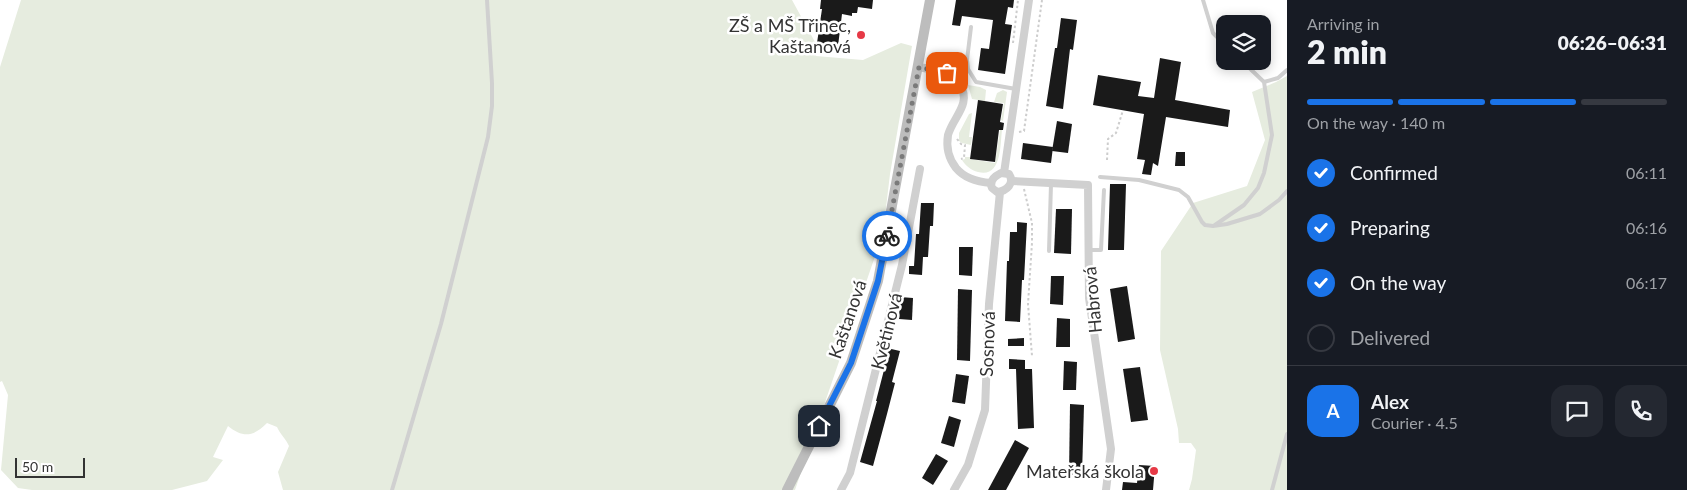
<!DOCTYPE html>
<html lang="en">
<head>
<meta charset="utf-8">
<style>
	:root { --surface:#171b24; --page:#242831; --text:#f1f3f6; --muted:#9ea1a6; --line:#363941; --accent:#1a73e8 }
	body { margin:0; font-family:Lato,sans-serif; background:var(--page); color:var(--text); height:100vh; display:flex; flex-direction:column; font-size:19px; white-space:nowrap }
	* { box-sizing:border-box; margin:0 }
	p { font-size:16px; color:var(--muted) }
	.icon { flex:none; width:28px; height:28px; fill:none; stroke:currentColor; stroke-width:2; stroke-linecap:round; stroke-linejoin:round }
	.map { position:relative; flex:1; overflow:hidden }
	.sheet { display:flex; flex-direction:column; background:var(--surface); width:400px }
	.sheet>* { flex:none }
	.controls { position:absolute; left:1216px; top:15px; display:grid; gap:10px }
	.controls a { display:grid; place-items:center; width:55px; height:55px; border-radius:10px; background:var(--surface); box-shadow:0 2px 12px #0003; font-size:25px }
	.scale { position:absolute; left:15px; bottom:12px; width:70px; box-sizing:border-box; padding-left:5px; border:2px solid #333; border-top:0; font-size:14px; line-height:18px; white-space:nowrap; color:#333; -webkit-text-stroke:4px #fff; paint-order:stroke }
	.pin { position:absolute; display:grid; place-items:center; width:42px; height:42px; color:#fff; margin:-21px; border-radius:10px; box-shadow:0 2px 8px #0006 }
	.courier { position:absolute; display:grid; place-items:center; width:50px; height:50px; margin:-25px; border:4px solid #1a73e8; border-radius:50%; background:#fff; color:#222; box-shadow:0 1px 6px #0007 }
	.head em { font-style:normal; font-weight:800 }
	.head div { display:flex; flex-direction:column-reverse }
	.head { display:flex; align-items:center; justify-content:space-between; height:85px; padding:0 20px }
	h1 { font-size:32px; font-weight:800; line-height:38px }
	.bar { display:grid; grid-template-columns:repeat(4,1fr); gap:8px 5px; align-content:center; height:60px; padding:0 20px }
	.bar i { height:6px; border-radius:4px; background:var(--line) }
	.bar .current { background:var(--accent) }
	.bar p { grid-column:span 4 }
	.line { display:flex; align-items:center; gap:12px; padding:0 20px; border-top:1px solid var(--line) }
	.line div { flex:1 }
	.round { display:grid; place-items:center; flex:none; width:52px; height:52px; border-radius:15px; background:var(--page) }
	ol { padding:0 20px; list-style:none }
	li { display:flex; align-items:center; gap:15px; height:55px }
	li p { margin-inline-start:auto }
	li .icon { padding:5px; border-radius:50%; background:var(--accent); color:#fff; stroke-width:4 }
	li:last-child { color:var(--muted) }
	li i { width:28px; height:28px; border:2px solid var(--line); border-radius:50% }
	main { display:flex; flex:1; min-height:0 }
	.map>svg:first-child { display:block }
	.green { fill:#e6ecdf }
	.building { fill:#1a1a1a }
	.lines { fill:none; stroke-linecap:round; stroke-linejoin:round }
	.path { stroke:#cdcdcd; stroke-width:2; stroke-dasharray:2.5 2.5; stroke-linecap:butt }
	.lane { stroke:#d0d0d0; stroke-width:4 }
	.street { stroke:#d0d0d0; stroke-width:8 }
	.secondary { stroke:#bdbdbd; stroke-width:10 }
	.done { stroke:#7a7a7a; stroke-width:5; stroke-dasharray:0 9 }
	.route { stroke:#1a73e8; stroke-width:6 }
	.poi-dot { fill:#e63946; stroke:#fff; stroke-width:2 }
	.labels { text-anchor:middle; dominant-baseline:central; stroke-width:5; stroke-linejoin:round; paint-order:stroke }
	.poi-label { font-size:18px; fill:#333; stroke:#fff; text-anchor:end }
	.street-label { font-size:18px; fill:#333; stroke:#fff }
</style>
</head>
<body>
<main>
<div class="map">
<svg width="1287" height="490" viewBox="0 0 1287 490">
	<rect width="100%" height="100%" fill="#fff"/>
	<g class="green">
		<path d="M21,0H792L815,42L816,56L863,60L901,43L912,46L890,174L883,233L795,490H283L278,472L289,446C286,439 280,434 277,427L267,423C253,437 243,438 228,426L213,457L223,460L207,481L172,490H32L18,488L1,470L8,395L2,381L0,382V67Z"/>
		<polygon points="1287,76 1287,490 1189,490 1192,479 1196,450 1191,443 1179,443 1178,429 1160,350 1161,251 1193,203 1247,186 1265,140 1252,92 1276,82"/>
		<polygon points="968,85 980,87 986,90 985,101 972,99"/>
		<polygon points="1003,90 1007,92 1003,121 1001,120 1004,103 994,102 997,93"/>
		<polygon points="972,113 969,137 972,137 971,145 962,143 959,141 959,133 969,114"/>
		<path d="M1000,130H1002C1000,145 1002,178 978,172C971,170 966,166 962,160L965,159V157H970V159L995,163Z"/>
	</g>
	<g class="building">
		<polygon points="821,0 873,0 872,9 858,7 857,13 852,13 852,16 842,14 838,46 817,43 822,9 820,9"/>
		<polygon points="956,0 1014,0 1013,8 1008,7 1005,24 1012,25 1005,74 978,70 981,48 989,49 993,20 962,16 960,26 952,25"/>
		<polygon points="1061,18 1077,20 1073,50 1070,49 1063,109 1046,106 1055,48 1057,48"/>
		<polygon points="1160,58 1181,62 1175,100 1230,110 1228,127 1166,117 1158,166 1153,163 1151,175 1142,174 1145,160 1137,159 1144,114 1093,105 1098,75 1141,82 1138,96 1154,98"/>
		<polygon points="978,100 1003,104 1000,122 1004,123 1003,130 999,130 995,162 970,159"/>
		<polygon points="1057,121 1072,124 1068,153 1052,151"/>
		<polygon points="1023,143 1053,147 1051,163 1021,159"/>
		<polygon points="1176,152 1185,152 1185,166 1175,166"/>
		<polygon points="1110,184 1126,184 1124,250 1108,250"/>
		<polygon points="921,203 934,203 933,226 930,226 928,257 923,257 922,275 909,274 909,266 914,266 916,234 919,234"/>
		<polygon points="1056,209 1072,209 1071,254 1054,253"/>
		<polygon points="1017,222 1027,223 1024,280 1022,280 1020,322 1005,321 1007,261 1009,261 1010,232 1017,232"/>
		<polygon points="959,247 973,247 972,276 959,275"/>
		<polygon points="1051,276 1064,276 1063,305 1050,304"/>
		<polygon points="1127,286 1135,339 1118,342 1110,289"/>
		<polygon points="958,289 972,290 970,361 957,360"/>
		<polygon points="900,297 913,298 912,320 899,319"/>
		<polygon points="1057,318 1070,319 1070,347 1056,347"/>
		<polygon points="1024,338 1024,346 1008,346 1008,339"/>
		<polygon points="887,348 900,351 892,382 895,383 887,414 873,466 860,462 877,401 876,401 884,370 882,370"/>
		<polygon points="1009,359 1025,360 1025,369 1032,369 1034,428 1018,429 1016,369 1009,369"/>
		<polygon points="1064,361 1077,362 1076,390 1063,390"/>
		<polygon points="1140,367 1148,420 1131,422 1123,369"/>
		<polygon points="956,374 969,376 965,404 952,402"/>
		<polygon points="1070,404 1084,405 1082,475 1069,475"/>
		<polygon points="949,416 961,420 954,447 941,443"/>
		<polygon points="1015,440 1029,448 1006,490 988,490"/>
		<polygon points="936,454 948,461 933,485 922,478"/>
		<polygon points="1139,465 1155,466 1153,490 1122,490 1123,482 1137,483"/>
	</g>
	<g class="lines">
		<g class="path">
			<polyline points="1013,43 1018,0"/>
			<polyline points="1019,132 1024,131 1042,0"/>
			<polyline points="957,139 961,144 965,145 964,158 961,159"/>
			<polyline points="1107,160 1108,139 1116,133 1123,110"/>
			<polyline points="1024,189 1032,223 1032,243 1028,304 1032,356"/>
		</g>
		<g class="lane">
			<polyline points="1203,0 1213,33 1225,45"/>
			<polyline points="971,27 967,60 968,69 976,82 1016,89"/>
			<polyline points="1264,82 1278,78 1287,70"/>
			<polyline points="1100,177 1139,180 1179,190 1188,197 1202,222 1205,225 1213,226 1227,224 1260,214 1279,200 1287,191"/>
			<polyline points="1215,225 1244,205 1258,188 1264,173 1272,135 1264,82 1242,61"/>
			<polyline points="1089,250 1101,250 1104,190"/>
			<polyline points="1049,251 1051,184"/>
			<polyline points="392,490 441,324 488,137 492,106 492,83 487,0"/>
			<polyline points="1272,490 1287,434"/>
		</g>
		<g class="street">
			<path d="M919,67C927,69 937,69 945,72C952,75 957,79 960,85C972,104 953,117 948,135C946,147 949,159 956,168C965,179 978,182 991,183"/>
			<path d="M1001,173L1009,174C1015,183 1007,191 997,192L992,188C989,181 995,176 1001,173Z"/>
			<polyline points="1004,173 1029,0"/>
			<polyline points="1011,181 1088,185 1089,298 1111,449 1106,490"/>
			<polyline points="841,490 850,473 902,265 920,169"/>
			<polyline points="954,490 968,465 985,410 989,304 1000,192"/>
		</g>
		<polyline class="secondary" points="787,490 851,363 878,281 930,0"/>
	</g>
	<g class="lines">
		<polyline class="done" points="887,236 919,67 947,73"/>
		<polyline class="route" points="819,426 851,363 878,281 887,236"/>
	</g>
	<g class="poi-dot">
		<circle cx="861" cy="35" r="5"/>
		<circle cx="1154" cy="471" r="5"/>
	</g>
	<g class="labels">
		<g class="poi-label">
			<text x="851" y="25">ZŠ a MŠ Třinec,<tspan x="851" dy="21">Kaštanová</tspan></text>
			<text x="1144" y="471">Mateřská škola</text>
		</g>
		<g class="street-label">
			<text transform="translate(1092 300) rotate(-95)">Habrová</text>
			<text transform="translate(847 319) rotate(-71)">Kaštanová</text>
			<text transform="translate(886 331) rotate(-76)">Květinová</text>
			<text transform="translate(987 344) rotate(-88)">Sosnová</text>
		</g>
	</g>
</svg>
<div class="controls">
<a><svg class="icon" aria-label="layers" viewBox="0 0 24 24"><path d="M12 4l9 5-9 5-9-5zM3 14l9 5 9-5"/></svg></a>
</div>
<div class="scale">50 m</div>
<div class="pin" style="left:947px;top:73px;background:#ea580c"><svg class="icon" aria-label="bag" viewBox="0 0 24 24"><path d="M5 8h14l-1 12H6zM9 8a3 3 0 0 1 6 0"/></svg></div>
<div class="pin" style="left:819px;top:426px;background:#1f2937"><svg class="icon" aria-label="home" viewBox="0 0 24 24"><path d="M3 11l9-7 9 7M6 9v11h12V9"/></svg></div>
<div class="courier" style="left:887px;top:236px"><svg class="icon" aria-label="bike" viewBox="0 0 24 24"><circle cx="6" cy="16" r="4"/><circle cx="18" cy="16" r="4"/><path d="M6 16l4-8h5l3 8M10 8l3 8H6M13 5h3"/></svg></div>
</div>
<section class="sheet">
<div class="head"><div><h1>2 min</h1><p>Arriving in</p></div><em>06:26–06:31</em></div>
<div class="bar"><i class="current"></i><i class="current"></i><i class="current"></i><i></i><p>On the way · 140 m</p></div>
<ol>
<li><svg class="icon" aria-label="check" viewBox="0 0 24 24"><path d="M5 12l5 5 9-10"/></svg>Confirmed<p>06:11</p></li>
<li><svg class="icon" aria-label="check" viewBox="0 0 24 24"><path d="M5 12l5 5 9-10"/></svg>Preparing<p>06:16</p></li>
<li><svg class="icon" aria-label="check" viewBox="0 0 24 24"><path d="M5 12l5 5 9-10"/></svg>On the way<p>06:17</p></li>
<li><i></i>Delivered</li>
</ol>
<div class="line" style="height:90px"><b class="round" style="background:var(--accent);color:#fff">A</b><div><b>Alex</b><p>Courier · 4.5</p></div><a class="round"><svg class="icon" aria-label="chat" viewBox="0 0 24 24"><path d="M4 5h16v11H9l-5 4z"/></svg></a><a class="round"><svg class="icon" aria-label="phone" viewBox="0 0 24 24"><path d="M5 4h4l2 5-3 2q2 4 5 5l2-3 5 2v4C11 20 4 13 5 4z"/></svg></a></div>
</section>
</main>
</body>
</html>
